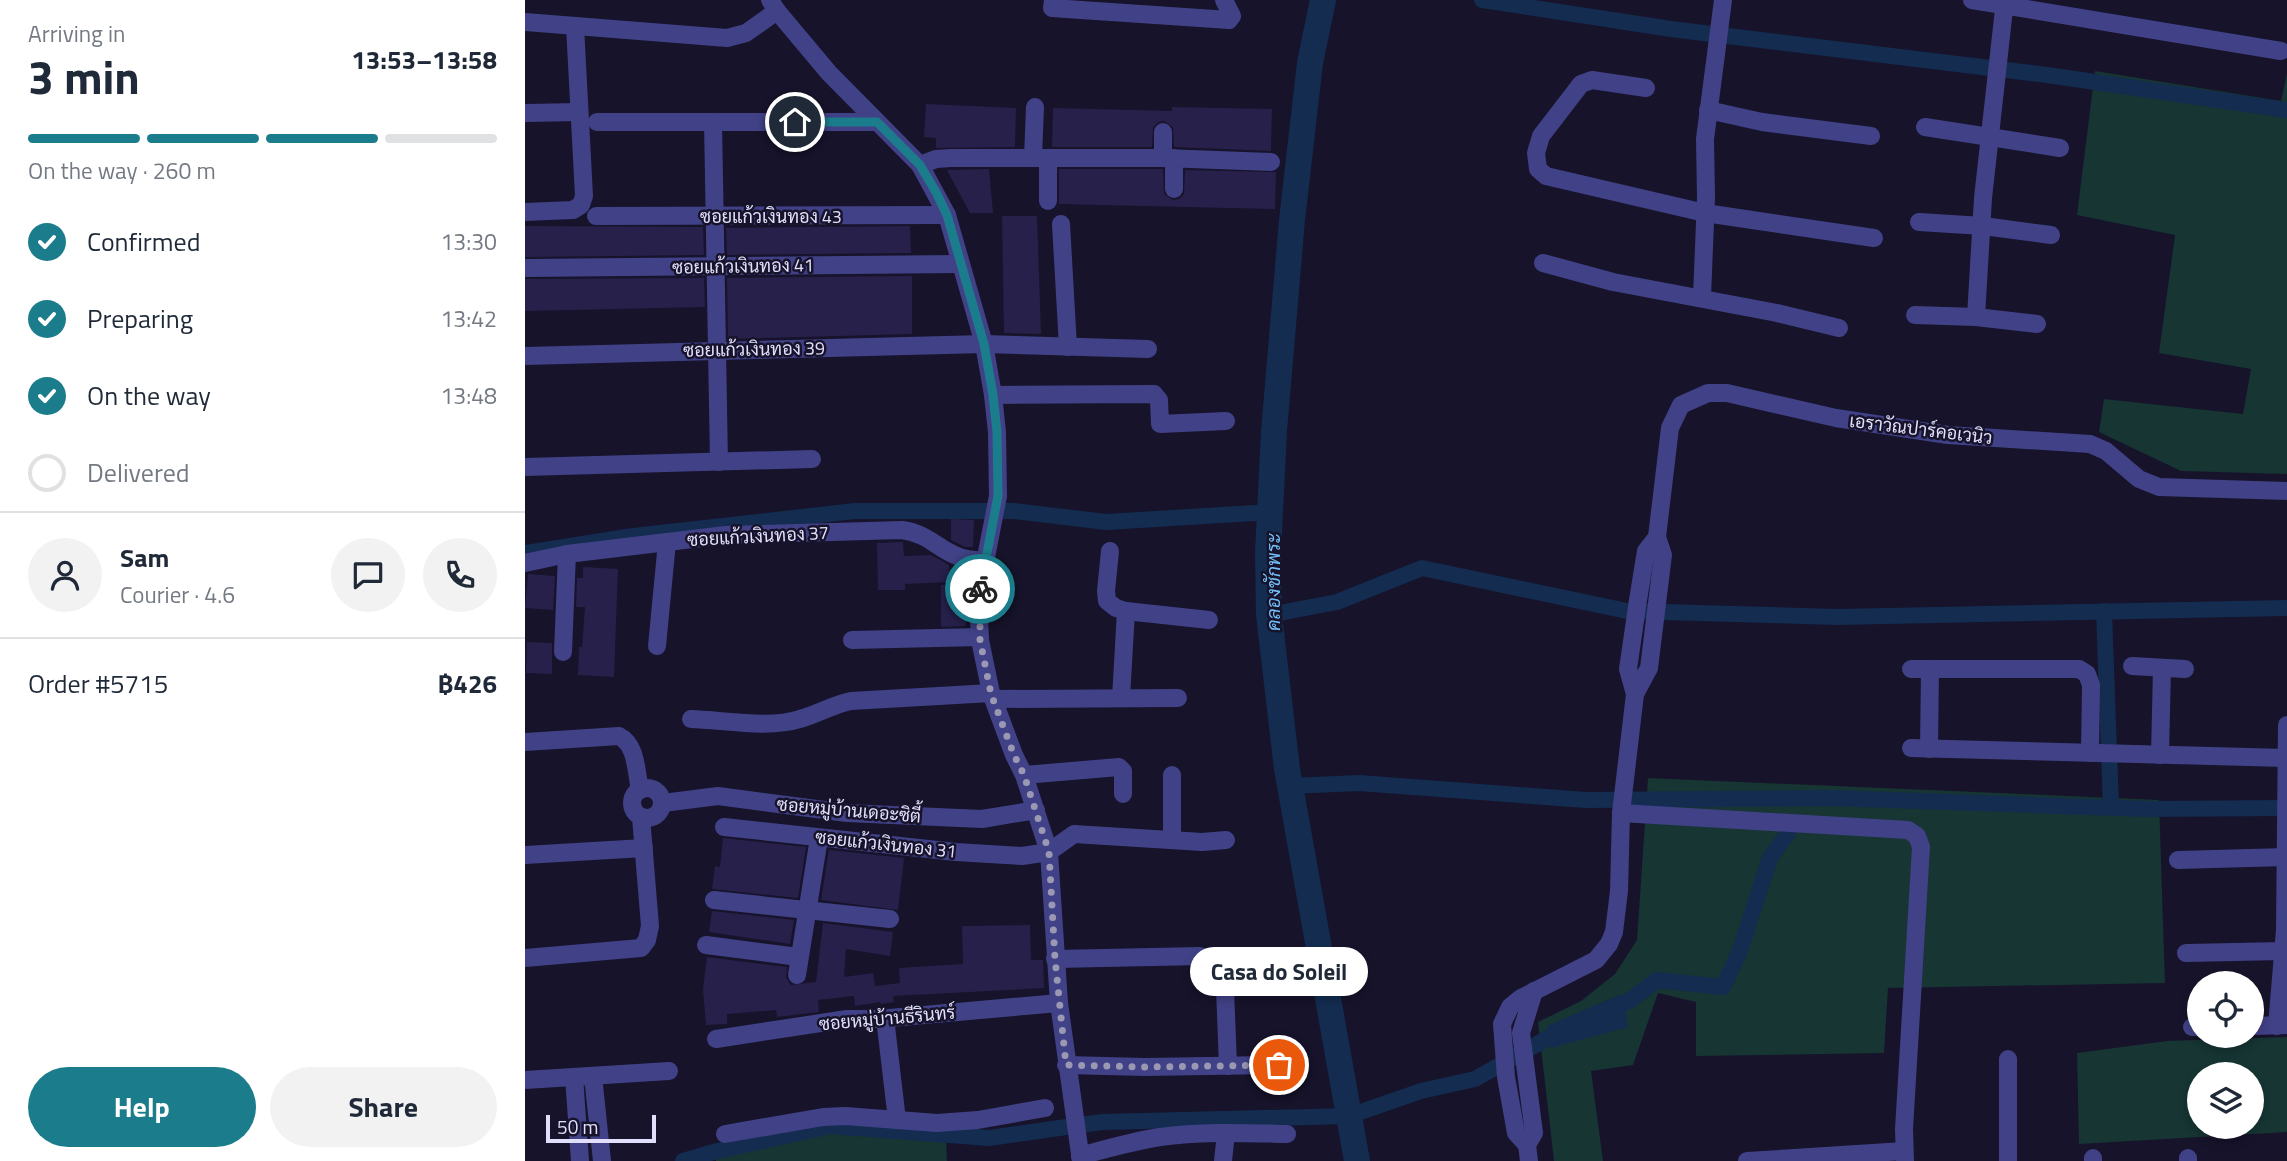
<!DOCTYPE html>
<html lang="en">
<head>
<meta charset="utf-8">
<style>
	:root { --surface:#fff; --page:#f2f2f3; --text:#1f2937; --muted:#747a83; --line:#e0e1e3; --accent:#1b7d8b }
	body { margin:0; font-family:"Titillium Web",Sarabun,sans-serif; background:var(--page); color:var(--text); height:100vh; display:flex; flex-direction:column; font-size:26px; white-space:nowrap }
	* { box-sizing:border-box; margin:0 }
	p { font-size:23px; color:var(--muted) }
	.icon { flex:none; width:38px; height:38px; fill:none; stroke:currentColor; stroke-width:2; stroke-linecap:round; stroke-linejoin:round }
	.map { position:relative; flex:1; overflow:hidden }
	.panel { display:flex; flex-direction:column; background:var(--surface); width:525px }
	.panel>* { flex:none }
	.tools { position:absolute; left:1662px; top:971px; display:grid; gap:14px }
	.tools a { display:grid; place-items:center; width:77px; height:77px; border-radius:50%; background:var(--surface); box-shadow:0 4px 10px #0003; font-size:35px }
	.scale { position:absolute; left:21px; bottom:18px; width:110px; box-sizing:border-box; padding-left:7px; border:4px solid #e2dffd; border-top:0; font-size:19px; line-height:24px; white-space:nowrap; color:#e2dffd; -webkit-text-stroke:5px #16132b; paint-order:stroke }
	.pin { position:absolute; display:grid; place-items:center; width:60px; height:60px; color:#fff; margin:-30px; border:4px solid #fff; border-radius:50%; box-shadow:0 2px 7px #0007 }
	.courier { position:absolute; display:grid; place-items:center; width:70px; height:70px; margin:-35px; border:5px solid #1b7d8b; border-radius:50%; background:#fff; color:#222; box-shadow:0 2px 9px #0007 }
	.bubble { position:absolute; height:49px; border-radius:24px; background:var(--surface); box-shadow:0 4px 10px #0003; font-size:23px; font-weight:700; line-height:49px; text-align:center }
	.headline em { font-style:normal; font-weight:700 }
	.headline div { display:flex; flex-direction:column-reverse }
	.headline { display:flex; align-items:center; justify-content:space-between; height:119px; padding:0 28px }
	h1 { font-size:46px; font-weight:700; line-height:52px }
	.bar { display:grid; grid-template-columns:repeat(4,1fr); gap:10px 7px; align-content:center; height:84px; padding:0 28px }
	.bar i { height:9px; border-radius:5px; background:var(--line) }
	.bar .on { background:var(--accent) }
	.bar p { grid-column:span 4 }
	.line { display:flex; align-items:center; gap:18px; padding:0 28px; border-top:2px solid var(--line) }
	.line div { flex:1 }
	.round { display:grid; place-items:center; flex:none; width:74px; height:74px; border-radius:37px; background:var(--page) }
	ol { padding:0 28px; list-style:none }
	li { display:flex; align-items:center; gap:21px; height:77px }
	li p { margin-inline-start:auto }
	li .icon { padding:7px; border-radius:50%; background:var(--accent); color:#fff; stroke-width:4 }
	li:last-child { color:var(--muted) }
	li i { width:38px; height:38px; border:4px solid var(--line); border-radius:50% }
	.button { display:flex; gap:14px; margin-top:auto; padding:14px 28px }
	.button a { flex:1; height:80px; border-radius:42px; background:var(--accent); color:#fff; font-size:28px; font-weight:700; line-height:80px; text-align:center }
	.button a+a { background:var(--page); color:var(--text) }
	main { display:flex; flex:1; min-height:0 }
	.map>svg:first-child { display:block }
	.green { fill:#163533; fill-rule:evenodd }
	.water { fill:#132c50 }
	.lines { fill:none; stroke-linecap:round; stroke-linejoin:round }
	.canal { stroke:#132c50; stroke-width:16 }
	.river { stroke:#132c50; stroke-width:26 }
	.building { fill:#27204b }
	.minor { stroke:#414187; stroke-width:18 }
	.done { stroke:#9b98b4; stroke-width:7; stroke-dasharray:0 12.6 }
	.route { stroke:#1b7d8b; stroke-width:9 }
	.labels { text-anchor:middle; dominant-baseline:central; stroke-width:5; stroke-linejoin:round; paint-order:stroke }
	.street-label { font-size:18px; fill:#e2dffd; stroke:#16132b }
	.water-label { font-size:19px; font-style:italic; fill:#73bff7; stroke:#16132b }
</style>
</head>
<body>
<main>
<section class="panel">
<div class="headline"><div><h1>3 min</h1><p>Arriving in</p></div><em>13:53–13:58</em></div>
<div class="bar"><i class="on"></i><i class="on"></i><i class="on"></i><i></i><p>On the way · 260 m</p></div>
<ol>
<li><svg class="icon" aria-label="check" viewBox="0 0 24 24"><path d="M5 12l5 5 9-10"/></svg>Confirmed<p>13:30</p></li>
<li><svg class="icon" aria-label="check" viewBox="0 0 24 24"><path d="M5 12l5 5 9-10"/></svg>Preparing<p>13:42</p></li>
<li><svg class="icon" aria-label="check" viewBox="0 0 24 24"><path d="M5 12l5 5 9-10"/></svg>On the way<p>13:48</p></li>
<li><i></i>Delivered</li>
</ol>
<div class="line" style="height:126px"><a class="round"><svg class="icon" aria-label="person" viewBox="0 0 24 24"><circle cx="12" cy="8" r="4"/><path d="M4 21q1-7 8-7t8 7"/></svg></a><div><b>Sam</b><p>Courier · 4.6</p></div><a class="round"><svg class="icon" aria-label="chat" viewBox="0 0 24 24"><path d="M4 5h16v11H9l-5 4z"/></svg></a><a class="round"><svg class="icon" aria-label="phone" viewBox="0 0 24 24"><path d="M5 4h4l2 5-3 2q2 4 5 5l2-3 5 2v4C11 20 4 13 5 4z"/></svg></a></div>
<div class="line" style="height:91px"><div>Order #5715</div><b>฿426</b></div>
<div class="button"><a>Help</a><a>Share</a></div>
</section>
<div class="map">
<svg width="1762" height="1161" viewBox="0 0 1762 1161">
	<rect width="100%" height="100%" fill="#16132b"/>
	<g class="green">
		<polygon points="1570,71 1756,101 1762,73 1762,474 1656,471 1574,432 1579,399 1718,414 1726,369 1634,353 1650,235 1552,215"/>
		<polygon points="1123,778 1634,800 1640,983 1363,988 1359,1053 1171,1056 1171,1002 1133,993 1108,1065 1066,1071 1078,1161 1029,1161 1013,1022 1056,1001 1090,974 1112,940"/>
		<path d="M1762,1037V1132L1554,1144L1552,1053L1642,1041ZM1675,1074H1727V1127H1675Z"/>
		<polygon points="304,1132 421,1140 422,1161 191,1161 191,1158"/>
	</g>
	<polygon class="water" points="1094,995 1101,1013 1103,1027 1026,1048 1022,1026"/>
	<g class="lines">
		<g class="canal">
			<polyline points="957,0 1146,29 1522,75 1762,110"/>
			<polyline points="0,553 108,536 330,511 489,511 581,522 747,512"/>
			<polyline points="1579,611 1586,807"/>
			<polyline points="744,615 812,602 897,568 1102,611 1312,617 1762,608"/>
			<polyline points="765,786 834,783 1061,800 1308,798 1620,809 1762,808"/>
			<polyline points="1077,1012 1104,1001 1132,980 1198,987 1214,953 1245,858 1263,833"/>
			<polyline points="158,1161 192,1151 305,1126 464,1138 577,1122 824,1116 896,1091 950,1079 1041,1028"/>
		</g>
		<polyline class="river" points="798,0 785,63 767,220 749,431 743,553 744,615 762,769 832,1161"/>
	</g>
	<g class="building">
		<polygon points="401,104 491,108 490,147 411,148 411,138 399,137"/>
		<polygon points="647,107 747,109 746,151 649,147 648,127 639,121 633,122 628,127 627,147 527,147 528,108 647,111"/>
		<polygon points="464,169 468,213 445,213 422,170"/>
		<polygon points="534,169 638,169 639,194 648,200 654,199 659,194 660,170 751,172 750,209 534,204"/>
		<polygon points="477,216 512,216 516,334 479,333"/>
		<polygon points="0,226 178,227 179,255 0,257"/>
		<polygon points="385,226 386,253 202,255 201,228"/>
		<polygon points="387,276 387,334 203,339 202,278"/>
		<polygon points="179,278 180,307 0,311 0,279"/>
		<polygon points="426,519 449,520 448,547 440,547 426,540"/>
		<polygon points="378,542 379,556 406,555 424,565 425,582 380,584 380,590 353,590 352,543"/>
		<polygon points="58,567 93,569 89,677 53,675 54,647 57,647 60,607 51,607 52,578 58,578"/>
		<polygon points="3,574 30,576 28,610 0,608"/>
		<polygon points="440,584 441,626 416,627 416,585"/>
		<polygon points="2,642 27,643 27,674 1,673"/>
		<polygon points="198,838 281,847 273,898 187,889 190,866 195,867"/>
		<polygon points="304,850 379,858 373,910 296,900"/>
		<polygon points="187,911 269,920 265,944 184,932"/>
		<polygon points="298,923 368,932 365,956 321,949 319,977 348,973 350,986 375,983 374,968 438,964 437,926 505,925 506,960 518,960 519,988 368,996 369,1002 356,1004 355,1002 330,1006 329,996 293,1000 294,1012 252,1017 251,1010 202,1014 202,1024 181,1025 178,989 182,957 262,967 261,978 266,985 291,982"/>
	</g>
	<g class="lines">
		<g class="minor">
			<polyline points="245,0 252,11 304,73 395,165 422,215 459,344 468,395 472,432 473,496 453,598 455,640 466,693 489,755 499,775 524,852 534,1003 556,1161"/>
			<polyline points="528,0 527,8 704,20 707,16 699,0"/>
			<polyline points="1447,0 1756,51"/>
			<polyline points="0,22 202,38 221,33 252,11"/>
			<polyline points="1121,88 1067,80 1056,84 1016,136 1011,153 1013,169 1021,176 1180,213 1349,238"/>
			<polyline points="1183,110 1237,122 1346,136"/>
			<polyline points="0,113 54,112"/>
			<polyline points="72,122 352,122"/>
			<polyline points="188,122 194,462"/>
			<polyline points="1400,127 1535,148"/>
			<polyline points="508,158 510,107"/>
			<polyline points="523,158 523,201"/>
			<polyline points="638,158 638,132"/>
			<polyline points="649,158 649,189"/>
			<polyline points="395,165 411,159 426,158 638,158 746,162"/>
			<polyline points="0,212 48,210 56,205 59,196 50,26"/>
			<polyline points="71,216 422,215"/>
			<polyline points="1394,222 1458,226 1526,235"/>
			<polyline points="536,224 543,347"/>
			<polyline points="1018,263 1088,282 1252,313 1314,328"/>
			<polyline points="0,268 435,264"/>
			<polyline points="1177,297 1181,197 1180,139 1198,0"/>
			<polyline points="1390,315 1451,317 1512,324"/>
			<polyline points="1451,317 1458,198 1480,0"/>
			<polyline points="0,356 459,344 623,349"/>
			<polyline points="468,395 629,394 634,400 635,424 701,421"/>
			<polyline points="0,467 287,459"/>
			<polyline points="585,551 581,591 582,601 591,608 601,611 684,620"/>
			<path d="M0,563L42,554L201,535L377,530C404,534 410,547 432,556C441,560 450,560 459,561"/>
			<polyline points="327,640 455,637"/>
			<polyline points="132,646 142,542"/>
			<polyline points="38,652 42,554"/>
			<polyline points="1607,666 1660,669"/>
			<polyline points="1386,669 1554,669 1562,674 1566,685 1565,753"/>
			<polyline points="1110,694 1103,669 1113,600 1121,551 1132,537"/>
			<polyline points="596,698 601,611"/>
			<polyline points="468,699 653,698"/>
			<path d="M166,719C199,720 244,729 275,719C293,714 307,705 326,701L466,693"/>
			<path d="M0,742L94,736C112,745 111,772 115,790"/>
			<polyline points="1386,748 1761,758"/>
			<polyline points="1404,749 1405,669"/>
			<polyline points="1635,755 1637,668"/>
			<polyline points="499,775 594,767 598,771 598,794"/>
			<circle cx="122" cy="803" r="15"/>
			<polyline points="138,803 193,796 322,813 457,819 511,810"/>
			<polyline points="1096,813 1383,830 1392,836 1396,847 1379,1129 1380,1161"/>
			<polyline points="199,827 431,852 497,856 524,852 549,834 677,842 701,840"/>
			<polyline points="647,840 647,775"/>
			<polyline points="0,855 119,848"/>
			<polyline points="1653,860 1761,857"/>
			<polyline points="189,900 365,919"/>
			<polyline points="181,945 274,957"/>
			<polyline points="1661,953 1758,951"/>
			<polyline points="0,958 116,948 122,940 125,926 116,817"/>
			<polyline points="530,959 675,956"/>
			<polyline points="699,963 703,1066"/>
			<polyline points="272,975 294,838"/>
			<polyline points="360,1018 372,1120"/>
			<polyline points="1727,1026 1762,1025"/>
			<polyline points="1752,1026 1760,930 1762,725"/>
			<polyline points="1667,1027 1675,1027"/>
			<polyline points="191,1039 322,1019 354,1019 534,1003"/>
			<polyline points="1483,1059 1483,1161"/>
			<polyline points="541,1065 620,1067 754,1065"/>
			<polyline points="68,1076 77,1161"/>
			<polyline points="49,1077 55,1161"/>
			<polyline points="0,1080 144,1071"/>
			<polyline points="200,1134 298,1117 320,1116 412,1123 453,1120 520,1108"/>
			<polyline points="1002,1145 991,1133 981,1077 977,1024 985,1007 996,998 1071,960 1084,944 1089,932 1094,891 1096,813 1110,694 1124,668 1138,555 1132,537 1145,428 1156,405 1183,393 1202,393 1311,418 1423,435 1565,444 1581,451 1614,479 1634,487 1762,491"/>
			<path d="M555,1156C581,1149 608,1141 635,1137C677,1131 720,1133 762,1134"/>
			<polyline points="1568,1158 1568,1161"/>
			<polyline points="698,1161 701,1133"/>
			<polyline points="1004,1161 1002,1145 1009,1133 996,1033 1009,991"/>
			<polyline points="1222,1161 1379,1151"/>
			<polyline points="1663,1161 1663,1158"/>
		</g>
	</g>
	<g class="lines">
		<polyline class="done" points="455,589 455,640 466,694 489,755 499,775 524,852 530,959 541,1065 620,1067 754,1065"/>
		<polyline class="route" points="270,122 352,122 395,165 412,194 422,215 459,344 468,395 472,432 473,496 455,589"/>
	</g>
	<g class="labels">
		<g class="street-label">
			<text x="246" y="216">ซอยแก้วเงินทอง 43</text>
			<text transform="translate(218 266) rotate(-1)">ซอยแก้วเงินทอง 41</text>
			<text transform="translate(229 349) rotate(-1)">ซอยแก้วเงินทอง 39</text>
			<text transform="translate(1396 429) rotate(7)">เอราวัณปาร์คอเวนิว</text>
			<text transform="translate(233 536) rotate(-3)">ซอยแก้วเงินทอง 37</text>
			<text transform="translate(324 810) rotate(5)">ซอยหมู่บ้านเดอะซิตี้</text>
			<text transform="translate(361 844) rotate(6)">ซอยแก้วเงินทอง 31</text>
			<text transform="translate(362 1018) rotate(-5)">ซอยหมู่บ้านธีรินทร์</text>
		</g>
		<g class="water-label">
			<text transform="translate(747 582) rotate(-90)">คลองชักพระ</text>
		</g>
	</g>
</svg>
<div class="tools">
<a><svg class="icon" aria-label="locate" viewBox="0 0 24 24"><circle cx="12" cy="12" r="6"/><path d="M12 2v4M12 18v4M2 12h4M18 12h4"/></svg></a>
<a><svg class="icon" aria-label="layers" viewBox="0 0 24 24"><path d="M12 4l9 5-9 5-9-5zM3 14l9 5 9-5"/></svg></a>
</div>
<div class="scale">50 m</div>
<div class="pin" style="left:754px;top:1065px;background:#ea580c"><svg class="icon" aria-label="bag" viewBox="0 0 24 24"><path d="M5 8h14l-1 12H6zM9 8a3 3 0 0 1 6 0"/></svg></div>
<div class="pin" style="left:270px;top:122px;background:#1f2937"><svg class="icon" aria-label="home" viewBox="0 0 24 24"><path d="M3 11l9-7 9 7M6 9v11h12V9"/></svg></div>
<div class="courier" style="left:455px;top:589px"><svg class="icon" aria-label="bike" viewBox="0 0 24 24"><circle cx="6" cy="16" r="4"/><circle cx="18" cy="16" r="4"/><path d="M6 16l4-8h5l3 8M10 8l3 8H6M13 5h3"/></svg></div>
<div class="bubble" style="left:665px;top:947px;width:178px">Casa do Soleil</div>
</div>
</main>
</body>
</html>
